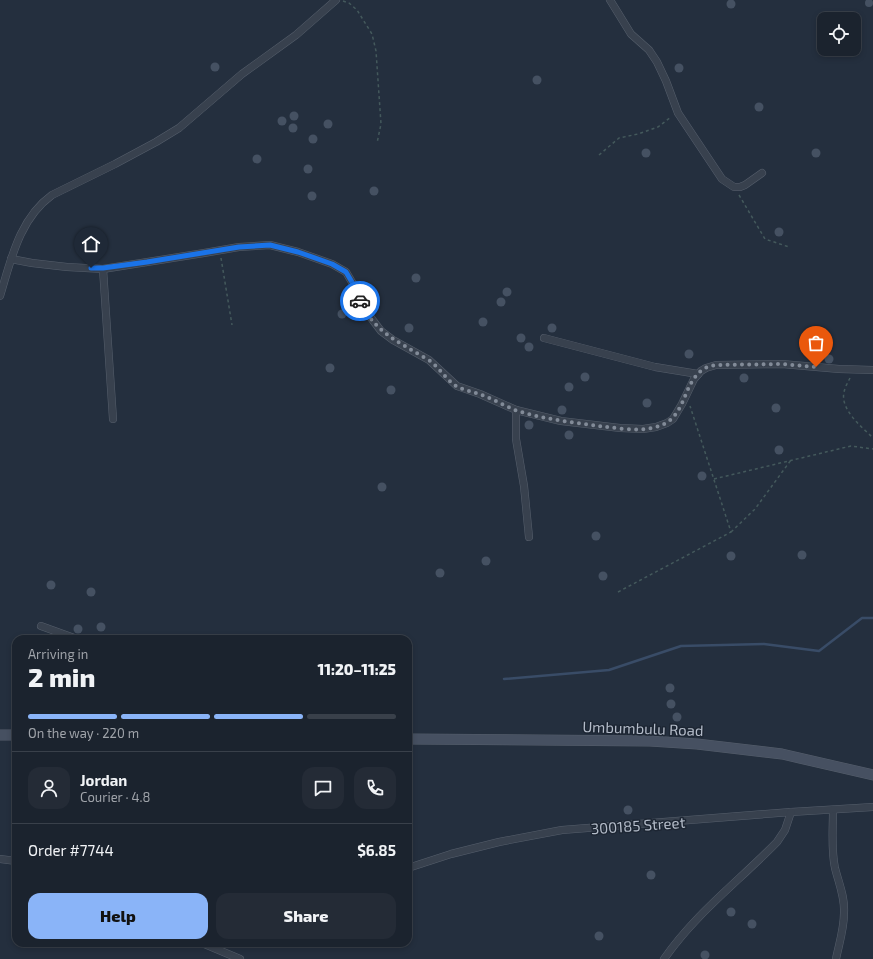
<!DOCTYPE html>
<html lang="en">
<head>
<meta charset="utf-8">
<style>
	:root { --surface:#1b232e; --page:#242b36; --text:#f1f3f6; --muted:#a0a4aa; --line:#39404a; --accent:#8ab4f8 }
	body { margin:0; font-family:"Exo 2",sans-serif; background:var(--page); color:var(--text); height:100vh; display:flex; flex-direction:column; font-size:15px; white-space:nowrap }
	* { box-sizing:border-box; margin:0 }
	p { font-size:13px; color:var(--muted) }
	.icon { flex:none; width:22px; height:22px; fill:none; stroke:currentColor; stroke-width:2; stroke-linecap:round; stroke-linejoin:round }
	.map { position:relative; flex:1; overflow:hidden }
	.details { position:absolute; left:12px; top:635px; width:400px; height:312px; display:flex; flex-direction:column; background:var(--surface); border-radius:12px; box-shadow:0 2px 6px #0003,0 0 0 1px var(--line) }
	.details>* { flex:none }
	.tools { position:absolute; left:817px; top:12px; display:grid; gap:8px }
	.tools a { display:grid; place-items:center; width:44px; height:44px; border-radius:8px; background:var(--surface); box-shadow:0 2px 6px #0003,0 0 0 1px var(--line); font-size:20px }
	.pin { position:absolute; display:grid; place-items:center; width:34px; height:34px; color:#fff; margin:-41px -17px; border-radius:50% 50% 50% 0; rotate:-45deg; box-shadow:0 0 4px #0007 }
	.pin .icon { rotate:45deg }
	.courier { position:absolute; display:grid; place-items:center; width:40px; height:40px; margin:-20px; border:3px solid #1a73e8; border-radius:50%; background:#fff; color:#222; box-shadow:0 1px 5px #0007 }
	.summary em { font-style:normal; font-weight:800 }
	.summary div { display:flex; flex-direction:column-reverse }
	.summary { display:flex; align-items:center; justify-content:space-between; height:68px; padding:0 16px }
	h1 { font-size:26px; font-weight:800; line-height:30px }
	.bar { display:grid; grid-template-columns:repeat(4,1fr); gap:6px 4px; align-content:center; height:48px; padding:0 16px }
	.bar i { height:5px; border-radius:3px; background:var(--line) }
	.bar .selected { background:var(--accent) }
	.bar p { grid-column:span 4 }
	.line { display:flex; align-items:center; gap:10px; padding:0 16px; border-top:1px solid var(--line) }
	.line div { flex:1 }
	.round { display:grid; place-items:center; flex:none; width:42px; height:42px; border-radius:12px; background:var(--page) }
	.cta { display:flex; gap:8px; margin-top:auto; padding:8px 16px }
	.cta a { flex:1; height:46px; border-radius:12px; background:var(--accent); color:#111; font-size:16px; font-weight:800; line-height:46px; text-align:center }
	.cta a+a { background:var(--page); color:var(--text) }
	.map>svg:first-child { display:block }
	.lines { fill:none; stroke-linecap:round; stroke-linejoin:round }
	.stream { stroke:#394c67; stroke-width:2.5 }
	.building { fill:#455162 }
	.minor-casing { stroke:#565f6c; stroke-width:8 }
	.secondary-casing { stroke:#565f6c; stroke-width:11 }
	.path { stroke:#44595c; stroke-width:1.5; stroke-dasharray:3 3; stroke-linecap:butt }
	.minor { stroke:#38414e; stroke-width:7 }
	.secondary { stroke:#465061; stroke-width:10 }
	.done { stroke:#828b98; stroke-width:4; stroke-dasharray:0 7.2 }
	.route { stroke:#1a73e8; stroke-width:5 }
	.labels { text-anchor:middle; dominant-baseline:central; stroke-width:3; stroke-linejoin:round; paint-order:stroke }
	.street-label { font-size:15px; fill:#b4bcc9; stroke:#1d2633 }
</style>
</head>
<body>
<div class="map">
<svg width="873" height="959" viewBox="0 0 873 959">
	<rect width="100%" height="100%" fill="#242f3e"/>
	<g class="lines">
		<polyline class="stream" points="504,679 609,670 681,646 764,644 819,651 862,618 873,618"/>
	</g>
	<g class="building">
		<circle cx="869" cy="3" r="4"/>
		<circle cx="731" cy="4" r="4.5"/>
		<polygon points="822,20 824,21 824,29 821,29 818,26 819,22"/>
		<circle cx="215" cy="67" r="4.5"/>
		<circle cx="679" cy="68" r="4.5"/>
		<circle cx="537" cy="80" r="4.5"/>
		<circle cx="759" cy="107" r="4.5"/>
		<circle cx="294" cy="116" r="4.5"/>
		<circle cx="282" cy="121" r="4.5"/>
		<circle cx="328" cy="124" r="4.5"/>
		<circle cx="293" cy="128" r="4.5"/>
		<circle cx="313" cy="139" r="4.5"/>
		<circle cx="646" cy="153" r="4.5"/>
		<circle cx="816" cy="153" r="4.5"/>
		<circle cx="257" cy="159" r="4.5"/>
		<circle cx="308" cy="169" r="4.5"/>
		<circle cx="374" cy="191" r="4.5"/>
		<circle cx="312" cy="196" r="4.5"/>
		<circle cx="779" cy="232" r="4.5"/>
		<circle cx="416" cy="278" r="4.5"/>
		<circle cx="507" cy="292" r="4.5"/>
		<circle cx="501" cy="302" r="4.5"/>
		<circle cx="342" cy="314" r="4.5"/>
		<circle cx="483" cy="322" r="4.5"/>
		<circle cx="409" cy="328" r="4.5"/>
		<circle cx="552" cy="328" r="4.5"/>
		<circle cx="521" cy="338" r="4.5"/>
		<circle cx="529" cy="347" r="4.5"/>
		<circle cx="689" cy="354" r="4.5"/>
		<circle cx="829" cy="359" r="4.5"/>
		<circle cx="330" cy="368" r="4.5"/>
		<circle cx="585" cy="377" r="4.5"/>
		<circle cx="744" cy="378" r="4.5"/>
		<circle cx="569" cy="387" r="4.5"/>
		<circle cx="391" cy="390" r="4.5"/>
		<circle cx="647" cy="403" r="4.5"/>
		<circle cx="776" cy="408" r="4.5"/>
		<circle cx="562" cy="410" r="4.5"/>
		<circle cx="529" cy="425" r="4.5"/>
		<circle cx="569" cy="435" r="4.5"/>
		<circle cx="779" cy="450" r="4.5"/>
		<circle cx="702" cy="476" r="4.5"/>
		<circle cx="382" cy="487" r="4.5"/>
		<circle cx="596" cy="536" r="4.5"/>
		<circle cx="802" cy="555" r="4.5"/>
		<circle cx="731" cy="556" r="4.5"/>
		<circle cx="486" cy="561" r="4.5"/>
		<circle cx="440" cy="573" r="4.5"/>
		<circle cx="603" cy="576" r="4.5"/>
		<circle cx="51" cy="585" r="4.5"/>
		<circle cx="91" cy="592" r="4.5"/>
		<circle cx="101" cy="627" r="4.5"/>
		<circle cx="78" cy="629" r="4.5"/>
		<circle cx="670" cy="688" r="4.5"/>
		<circle cx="671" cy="704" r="4.5"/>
		<circle cx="677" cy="717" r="4.5"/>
		<circle cx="628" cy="810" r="4.5"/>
		<circle cx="651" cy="875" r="4.5"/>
		<circle cx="731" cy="912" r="4.5"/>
		<circle cx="752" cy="924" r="4.5"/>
		<circle cx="599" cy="936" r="4.5"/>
		<circle cx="705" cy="955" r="4.5"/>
	</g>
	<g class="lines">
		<g class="minor-casing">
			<g id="minor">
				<polyline points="610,0 631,34 649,50 657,62 666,81 678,113 722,179 734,187 740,187 745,185 762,173"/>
				<polyline points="11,259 32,263 67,267 103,269 204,253 239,247 270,245 298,252 332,264 346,272 356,289 362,306 381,331 393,340 429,360 457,386 480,394 516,410 561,421 620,428 643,429 656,427 667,423 673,419 682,404 694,379 701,371 706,368 716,365 782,364 839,369 873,370"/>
				<polyline points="103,269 113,419"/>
				<path d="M0,296C11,260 19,219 52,195L115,164L156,142L179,128L242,74L296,35L336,0"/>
				<polyline points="544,338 655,367 698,374"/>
				<polyline points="516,410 516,439 524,486 529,537"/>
				<polyline points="41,626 77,639"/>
				<path d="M833,810C833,829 831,850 835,868C839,884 845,897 844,913C844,929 839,944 836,959"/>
				<polyline points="0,859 16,861"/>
				<polyline points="408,868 451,854 499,842 562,830 791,812 873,807"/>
				<polyline points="202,943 240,959"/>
				<path d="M664,959C696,913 738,882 777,842L785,830L791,812"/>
			</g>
		</g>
		<g class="secondary-casing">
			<g id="secondary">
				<polyline points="0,735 16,735"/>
				<polyline points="408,739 650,741 697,744 782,754 873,775"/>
			</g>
		</g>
		<g class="path">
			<polyline points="343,1 349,3 357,10 372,34 376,51 381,124 377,143"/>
			<polyline points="599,155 619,138 638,134 658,127 671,117"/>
			<polyline points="739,195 765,239 789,247"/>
			<polyline points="221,258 232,325"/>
			<path d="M850,378C848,382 845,387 844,392C840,410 862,427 873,438"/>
			<polyline points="714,479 851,446 873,449"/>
			<polyline points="731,532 755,509 791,460"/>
			<polyline points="618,592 731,532 690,406"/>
		</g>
		<use href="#minor" class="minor"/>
		<use href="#secondary" class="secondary"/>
	</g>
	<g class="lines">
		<path class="done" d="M360,301C375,333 399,342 427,359C439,366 445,379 456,386C463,390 471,391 479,394C491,398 503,405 515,410C542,419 571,422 599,426C617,428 638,432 656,427C687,419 681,386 702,370C706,367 711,366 716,365L782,364L816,367"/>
		<polyline class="route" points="91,268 103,268 147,262 239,247 270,245 298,252 332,264 346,272 356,289 360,301"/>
	</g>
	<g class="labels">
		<g class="street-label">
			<text transform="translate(643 728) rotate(2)">Umbumbulu Road</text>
			<text transform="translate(638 825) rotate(-4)">300185 Street</text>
		</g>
	</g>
</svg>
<div class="tools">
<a><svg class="icon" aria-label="locate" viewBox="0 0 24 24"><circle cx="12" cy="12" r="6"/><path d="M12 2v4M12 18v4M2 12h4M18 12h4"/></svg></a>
</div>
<div class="pin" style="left:816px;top:367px;background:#ea580c"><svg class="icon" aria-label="bag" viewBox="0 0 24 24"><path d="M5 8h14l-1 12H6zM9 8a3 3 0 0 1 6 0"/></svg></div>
<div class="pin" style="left:91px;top:268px;background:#1f2937"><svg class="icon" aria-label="home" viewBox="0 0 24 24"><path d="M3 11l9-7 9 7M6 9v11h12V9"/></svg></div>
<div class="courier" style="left:360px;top:301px"><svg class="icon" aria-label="car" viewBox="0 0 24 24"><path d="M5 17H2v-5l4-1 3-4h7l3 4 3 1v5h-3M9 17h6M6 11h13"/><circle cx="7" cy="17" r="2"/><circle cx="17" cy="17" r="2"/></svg></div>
<section class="details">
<div class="summary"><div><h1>2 min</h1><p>Arriving in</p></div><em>11:20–11:25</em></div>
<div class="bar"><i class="selected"></i><i class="selected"></i><i class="selected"></i><i></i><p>On the way · 220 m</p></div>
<div class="line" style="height:72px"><a class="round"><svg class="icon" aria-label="person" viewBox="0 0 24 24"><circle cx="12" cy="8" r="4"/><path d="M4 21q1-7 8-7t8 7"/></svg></a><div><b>Jordan</b><p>Courier · 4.8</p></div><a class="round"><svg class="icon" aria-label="chat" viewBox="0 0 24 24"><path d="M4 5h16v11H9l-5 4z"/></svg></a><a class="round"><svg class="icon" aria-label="phone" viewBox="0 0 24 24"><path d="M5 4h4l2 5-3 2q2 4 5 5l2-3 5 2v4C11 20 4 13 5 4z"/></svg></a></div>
<div class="line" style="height:52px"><div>Order #7744</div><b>$6.85</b></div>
<div class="cta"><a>Help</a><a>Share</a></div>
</section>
</div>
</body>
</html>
